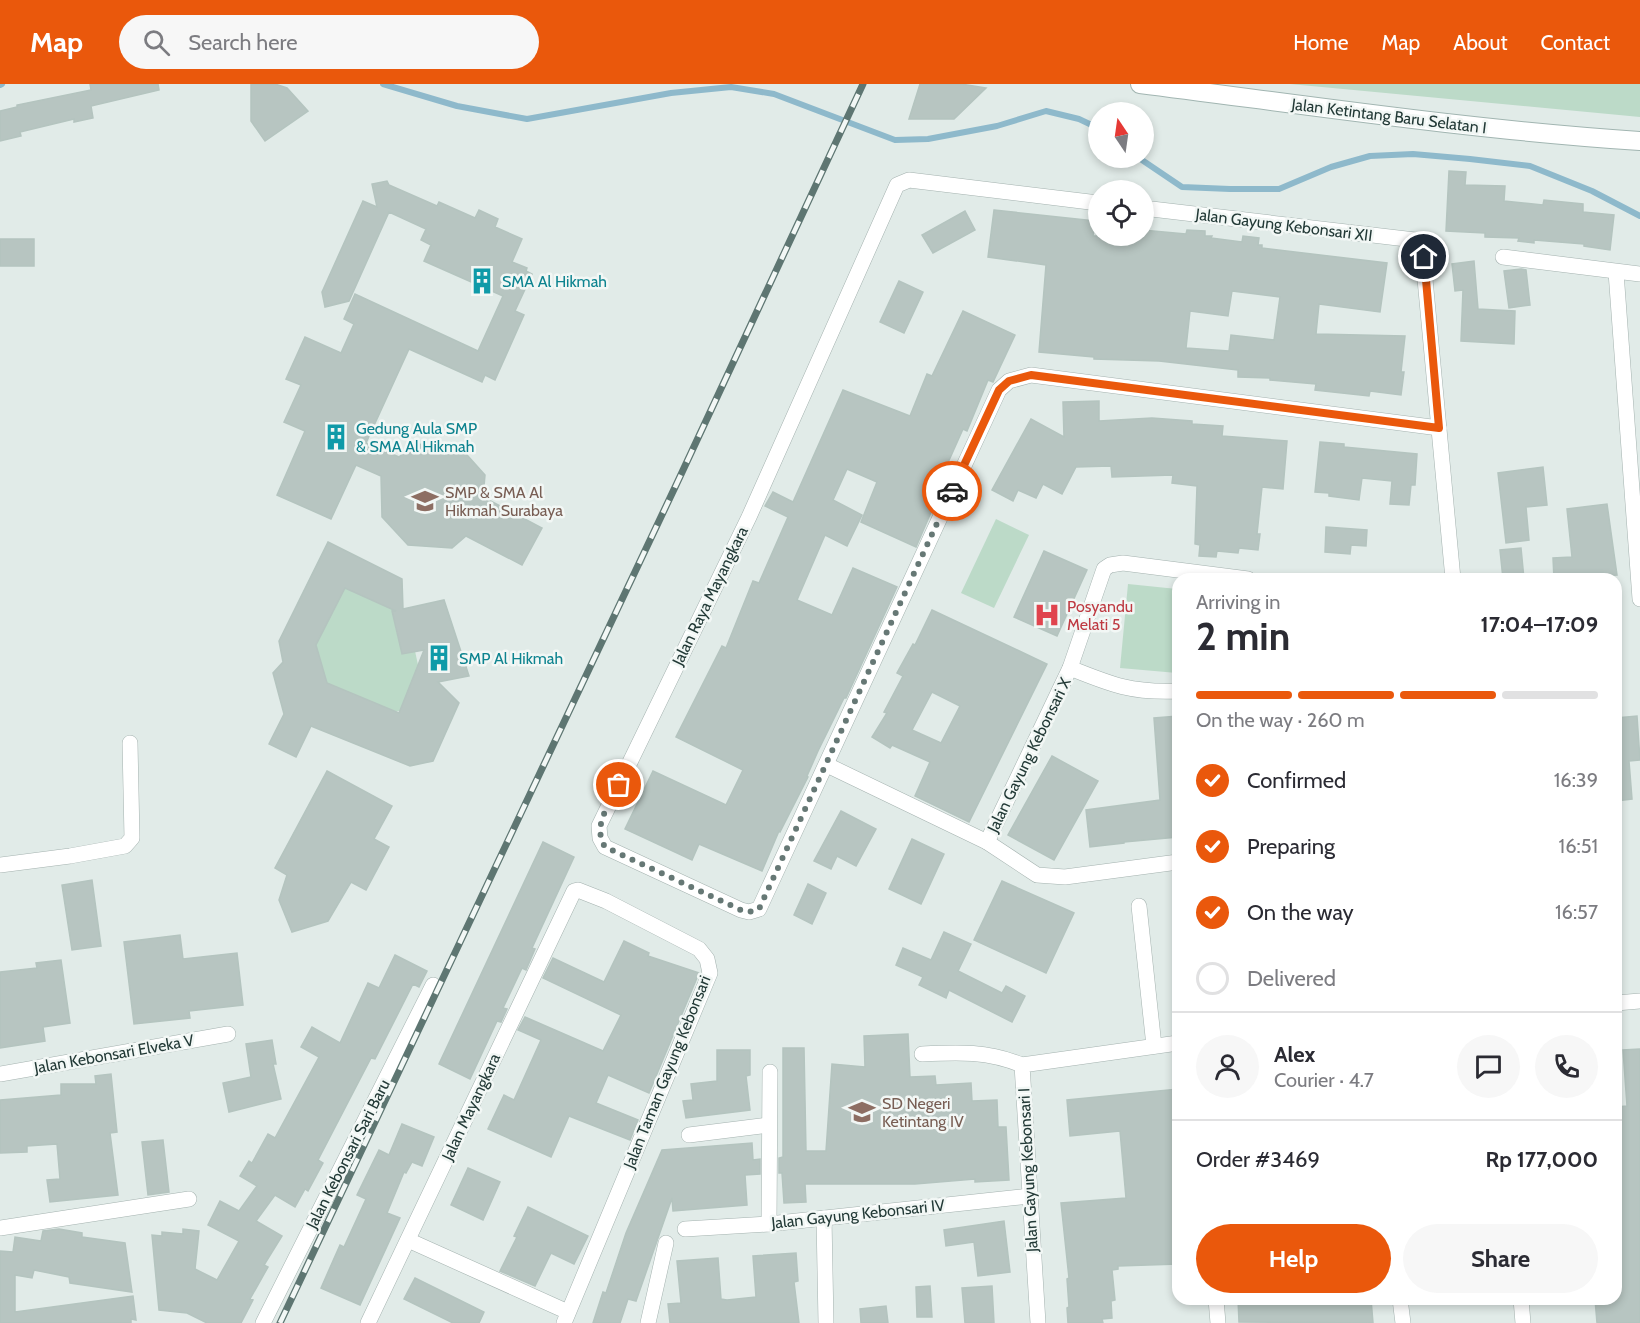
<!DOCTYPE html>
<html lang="en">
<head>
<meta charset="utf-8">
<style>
	:root { --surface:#fff; --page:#f7f7f7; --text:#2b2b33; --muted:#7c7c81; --line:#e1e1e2; --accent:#ea580c }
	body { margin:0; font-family:Cabin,sans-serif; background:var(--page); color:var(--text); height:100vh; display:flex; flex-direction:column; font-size:22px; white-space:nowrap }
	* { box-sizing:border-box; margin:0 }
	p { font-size:20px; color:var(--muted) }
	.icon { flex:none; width:33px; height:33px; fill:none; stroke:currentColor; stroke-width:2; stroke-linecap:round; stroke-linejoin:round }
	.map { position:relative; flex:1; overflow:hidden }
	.side { position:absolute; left:1172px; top:489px; width:450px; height:732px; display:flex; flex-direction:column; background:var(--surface); border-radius:18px; box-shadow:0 3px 9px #0003 }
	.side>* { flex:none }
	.needle { width:39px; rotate:347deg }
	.controls { position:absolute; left:1088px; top:18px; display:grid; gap:12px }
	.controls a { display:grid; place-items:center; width:66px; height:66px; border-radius:50%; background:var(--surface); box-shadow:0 3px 9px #0003; font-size:30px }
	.pin { position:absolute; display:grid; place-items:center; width:51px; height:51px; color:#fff; margin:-26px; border:3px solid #fff; border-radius:50%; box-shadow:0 2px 6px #0007 }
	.courier { position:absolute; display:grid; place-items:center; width:60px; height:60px; margin:-30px; border:4px solid #ea580c; border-radius:50%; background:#fff; color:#222; box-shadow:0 2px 8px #0007 }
	.overview em { font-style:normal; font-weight:800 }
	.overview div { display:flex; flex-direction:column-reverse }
	.overview { display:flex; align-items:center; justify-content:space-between; height:102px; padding:0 24px }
	h1 { font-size:39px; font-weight:800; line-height:45px }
	.bar { display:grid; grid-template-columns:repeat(4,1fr); gap:9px 6px; align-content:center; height:72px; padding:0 24px }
	.bar i { height:8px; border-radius:4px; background:var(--line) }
	.bar .current { background:var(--accent) }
	.bar p { grid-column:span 4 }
	.line { display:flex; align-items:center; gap:15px; padding:0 24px; border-top:2px solid var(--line) }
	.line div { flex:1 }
	.round { display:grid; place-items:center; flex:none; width:63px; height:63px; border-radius:32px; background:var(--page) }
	ol { padding:0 24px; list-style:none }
	li { display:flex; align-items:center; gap:18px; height:66px }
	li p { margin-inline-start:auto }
	li .icon { padding:6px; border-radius:50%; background:var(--accent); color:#fff; stroke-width:4 }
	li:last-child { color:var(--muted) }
	li i { width:33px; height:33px; border:3px solid var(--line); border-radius:50% }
	.primary-button { display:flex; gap:12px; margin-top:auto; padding:12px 24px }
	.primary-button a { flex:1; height:69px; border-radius:36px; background:var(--accent); color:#fff; font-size:24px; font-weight:800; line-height:69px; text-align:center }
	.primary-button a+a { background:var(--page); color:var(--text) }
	header { display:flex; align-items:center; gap:36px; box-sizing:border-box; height:84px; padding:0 30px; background:var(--accent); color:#fff }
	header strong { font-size:28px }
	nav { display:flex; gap:33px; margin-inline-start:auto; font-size:21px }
	.search { width:420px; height:54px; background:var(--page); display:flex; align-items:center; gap:15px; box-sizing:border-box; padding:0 21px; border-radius:33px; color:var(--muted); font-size:22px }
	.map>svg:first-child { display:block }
	.green { fill:#bcdac8 }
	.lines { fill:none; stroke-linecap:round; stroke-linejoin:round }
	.stream { stroke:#8eb9cb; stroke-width:6 }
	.building { fill:#b7c5c1; stroke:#b4c4bf; stroke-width:1.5; fill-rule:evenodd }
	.street-casing { stroke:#a4b2af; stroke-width:16 }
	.secondary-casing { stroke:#a1b5b1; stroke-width:20 }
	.street { stroke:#fff; stroke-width:15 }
	.secondary { stroke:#fff; stroke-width:18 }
	.rail-casing { stroke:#5e7672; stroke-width:7 }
	.rail { stroke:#f2f7f5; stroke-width:4.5; stroke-dasharray:14; stroke-linecap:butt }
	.done { stroke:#667875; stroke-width:6; stroke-dasharray:0 10.8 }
	.route { stroke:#ea580c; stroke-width:8 }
	.labels { text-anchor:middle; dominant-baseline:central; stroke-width:5; stroke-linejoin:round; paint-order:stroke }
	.street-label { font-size:16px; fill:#233a37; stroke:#f2f7f5 }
	.culture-label { font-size:16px; fill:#0d838f; stroke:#f2f7f5; text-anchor:start }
	.education-label { font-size:16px; fill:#785e54; stroke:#f2f7f5; text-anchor:start }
	.health-label { font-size:16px; fill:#be3a42; stroke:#f2f7f5; text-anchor:start }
</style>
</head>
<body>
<header>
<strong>Map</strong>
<div class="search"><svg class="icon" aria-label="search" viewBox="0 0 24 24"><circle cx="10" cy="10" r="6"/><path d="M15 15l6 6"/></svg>Search here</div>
<nav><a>Home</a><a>Map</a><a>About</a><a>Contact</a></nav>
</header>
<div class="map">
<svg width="1640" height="1239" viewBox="0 0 1640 1239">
	<rect width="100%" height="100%" fill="#e1ebe8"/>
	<g class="green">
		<polygon points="1290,0 1640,0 1640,33"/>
		<polygon points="996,435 1029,451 994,524 961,509"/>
		<polygon points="1128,500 1177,505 1177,589 1120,584"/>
		<polygon points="345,504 401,529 395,541 402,569 415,567 418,581 400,627 393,627 327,599 316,561"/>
	</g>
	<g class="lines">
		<g class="stream">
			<polyline points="383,0 457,22 527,35 671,9 731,3 774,10 895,56 928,55 997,42 1046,27 1079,35 1098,44"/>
			<polyline points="0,1 2,0"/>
			<polyline points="1139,74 1182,103 1230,105 1279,105 1331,83 1370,72 1413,70 1470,75 1530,82 1592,107 1640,132"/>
		</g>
	</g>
	<g class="building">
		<polygon points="90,0 158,0 159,6 91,22 93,34 74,38 74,35 20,48 21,52 0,57 0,27 17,23 17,21 91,6"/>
		<polygon points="251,0 275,0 287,4 308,27 265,57 251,37"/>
		<polygon points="920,0 961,0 986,4 954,35 909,35"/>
		<polygon points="1449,87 1466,88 1465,101 1505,102 1504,117 1543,121 1544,116 1583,120 1583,128 1614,131 1610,166 1584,162 1584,160 1534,156 1534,159 1518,157 1519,154 1485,153 1485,149 1446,147"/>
		<polygon points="387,97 389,101 437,122 439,118 475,134 479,126 498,135 495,143 522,155 512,178 527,184 526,187 532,190 515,227 524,231 495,296 485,291 482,298 409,265 366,359 399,373 413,360 459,362 485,391 483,413 542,444 522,481 466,452 452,464 408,461 382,433 381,392 356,381 331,435 277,411 305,347 284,338 301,301 286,295 305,253 341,269 354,240 344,235 355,210 478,267 503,212 424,177 431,161 421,156 426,145 389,128 349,217 325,223 322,208 363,117 377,123 372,100"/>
		<path d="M994,126L1095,137L1093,152H1143V146L1186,150L1187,146L1205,147V152H1212L1211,154L1242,158L1243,152L1259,154L1258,161H1262V164L1387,179L1380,228L1319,220L1316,250L1405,252L1401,288H1404L1401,311L1370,307L1369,312L1315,306L1316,300L1270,296V294L1238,293V286L1203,282L1159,277L1094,275V273L1039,268L1046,181L988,173ZM1232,207L1280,213L1274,256L1231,251L1229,267L1186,264L1190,227L1228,232Z"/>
		<polygon points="965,127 975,146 933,169 922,151"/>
		<rect x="0" y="155" width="34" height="27"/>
		<polygon points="1474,177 1478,225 1515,227 1514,260 1461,257 1463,206 1455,207 1452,180"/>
		<polygon points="1521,185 1526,186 1530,221 1509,224 1504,187"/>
		<polygon points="899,197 923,208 904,249 880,238"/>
		<polygon points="963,227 1015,251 993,298 988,296 967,347 963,345 938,401 942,403 916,463 861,438 877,398 847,385 833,416 862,431 847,462 825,451 797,516 832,531 853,484 897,503 846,614 844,614 818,667 807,692 808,693 780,748 779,747 762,787 699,760 692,776 625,745 653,687 726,721 743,686 676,653 722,562 726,564 753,497 759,499 788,433 765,422 773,408 793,418 843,306 910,332 927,290 932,292"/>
		<polygon points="1099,317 1099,337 1152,334 1192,337 1192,340 1223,342 1222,352 1287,357 1283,405 1262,403 1257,450 1260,450 1258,466 1239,464 1238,469 1217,467 1216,473 1199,472 1200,461 1195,460 1197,402 1172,399 1173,391 1112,393 1111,382 1076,383 1062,410 1043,400 1036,414 1018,406 1013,417 992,406 1031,335 1064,353 1063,318"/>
		<polygon points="1320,358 1344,360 1344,363 1417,370 1415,401 1411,401 1409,421 1390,420 1392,397 1362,394 1359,416 1329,412 1329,409 1315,408"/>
		<polygon points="1543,383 1547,421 1526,423 1529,456 1506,459 1498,389"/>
		<polygon points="1607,420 1617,491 1554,495 1553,474 1572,473 1567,425"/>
		<polygon points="1326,443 1367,446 1366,462 1351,461 1350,470 1325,468"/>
		<path d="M328,458L402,495L403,525L444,516L469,592L438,598L459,619L433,677L410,682L311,642L296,673L269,660L284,630L273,589L283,578L279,557ZM345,504L396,527H392L402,570L424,566L399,629L327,599L316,561Z"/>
		<polygon points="1521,464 1524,495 1503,495 1500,466"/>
		<polygon points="1044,467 1087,486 1057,552 1014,533"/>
		<path d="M932,526L1047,580L969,738L915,712L930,678L892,661L890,664L872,653L887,629L884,628L903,592L897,589L913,560L915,561ZM932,608L960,622L941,659L912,646Z"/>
		<polygon points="1178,632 1178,753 1124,758 1124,759 1090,763 1086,726 1160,716 1154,634"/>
		<polygon points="1637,632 1640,676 1629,677 1632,715 1616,717 1616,634"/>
		<polygon points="1052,672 1098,697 1054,776 1008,751"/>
		<polygon points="327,687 392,722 374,755 389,763 366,806 351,798 328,837 292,848 279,816 287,791 275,784"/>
		<polygon points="841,727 876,745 856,782 837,772 831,785 814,777"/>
		<polygon points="912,755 944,770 921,820 889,805"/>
		<polygon points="543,758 574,773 532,864 535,865 526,886 522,884 503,924 507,925 501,938 497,937 470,995 439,980"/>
		<polygon points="92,796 101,862 72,866 62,801"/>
		<polygon points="1002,797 1074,829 1046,889 974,856"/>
		<polygon points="808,800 826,809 812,840 794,831"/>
		<polygon points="944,848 971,860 958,887 1002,909 1006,902 1025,912 1012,938 949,906 946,914 919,901 923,893 896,881 903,864 931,876"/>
		<polygon points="180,851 183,875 237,869 243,921 189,927 190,934 134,940 124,858"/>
		<polygon points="624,857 649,869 648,872 699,889 649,1009 608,991 596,1019 638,1036 630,1056 569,1032 551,1073 488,1045 504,1011 514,1016 541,956 518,946 525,933 603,967 621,931 543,894 553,874 604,898"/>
		<polygon points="395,871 427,887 419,903 413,900 375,975 371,974 318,1076 323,1079 308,1107 305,1105 295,1123 275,1111 256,1137 282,1152 264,1181 268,1183 250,1215 253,1216 241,1239 207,1239 187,1229 159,1226 152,1151 162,1152 162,1148 183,1150 183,1145 199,1147 195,1185 217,1196 239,1157 208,1141 220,1117 239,1127 257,1102 240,1092 249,1077 252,1079 268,1050 275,1054 319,973 301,963 312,943 340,959 368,899 379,904"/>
		<polygon points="61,876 70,939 43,943 45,957 0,964 0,888 37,884 36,879"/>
		<polygon points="908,950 910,993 935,992 936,1001 971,999 972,1017 997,1016 998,1043 1006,1043 1009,1096 975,1098 975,1095 915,1100 805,1100 806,1118 784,1119 782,1089 779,1089 779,1074 783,1073 783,964 804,964 806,1067 826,1067 832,980 865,983 864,952"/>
		<polygon points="272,956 276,980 273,980 281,1015 229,1028 223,999 251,993 246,960"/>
		<polygon points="1640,965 1640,1239 1597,1239 1595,1215 1616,1215 1616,1199 1618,1199 1616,1162 1616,1023 1627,1022 1623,966"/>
		<polygon points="717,966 750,966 750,991 746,992 750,1026 686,1034 683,1017 693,1016 691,1000 717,997"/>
		<polygon points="111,990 117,1048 110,1049 118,1111 50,1118 47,1096 60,1095 57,1060 27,1062 27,1068 0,1069 0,1016 61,1011 61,1000 96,1000 95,992"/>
		<polygon points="1178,1005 1178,1180 1118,1182 1118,1185 1112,1186 1115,1216 1111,1217 1112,1234 1102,1235 1103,1239 1068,1239 1067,1224 1069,1223 1067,1195 1069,1194 1061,1119 1126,1114 1120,1047 1070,1052 1067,1016"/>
		<polygon points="402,1040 434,1053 422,1082 412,1078 406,1089 404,1088 387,1129 400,1134 360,1221 321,1204 340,1161 344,1163 366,1115 357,1111 379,1066 389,1071"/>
		<polygon points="163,1056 169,1108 148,1111 142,1058"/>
		<polygon points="752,1059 753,1076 760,1075 760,1090 745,1091 747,1121 673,1127 672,1114 636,1217 628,1215 620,1239 593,1239 603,1208 606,1209 626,1149 662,1066"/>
		<polygon points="468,1084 500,1098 483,1136 451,1121"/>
		<polygon points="528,1123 588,1152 574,1180 551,1169 535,1202 500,1187 517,1153 514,1152"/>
		<polygon points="1004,1137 1010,1188 978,1192 974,1158 946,1162 944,1146"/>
		<polygon points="59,1145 82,1149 82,1153 125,1159 132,1208 70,1199 69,1193 34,1186 32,1194 15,1191 15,1228 133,1212 136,1236 131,1235 131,1239 0,1239 0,1167 13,1168 15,1153 41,1157 43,1147"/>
		<polygon points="796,1169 798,1197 794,1198 799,1239 670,1239 668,1220 681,1219 677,1177 718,1174 721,1215 727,1216 756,1213 753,1172"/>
		<polygon points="415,1194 484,1228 479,1239 453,1239 404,1215"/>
		<polygon points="930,1202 932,1233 917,1233 916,1203"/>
		<polygon points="992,1202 994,1239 965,1239 962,1204"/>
		<polygon points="1238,1215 1371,1215 1373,1239 1239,1238"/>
		<polygon points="886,1222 888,1239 861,1239 860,1225"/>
	</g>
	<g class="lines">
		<g class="street-casing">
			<g id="street">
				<polyline points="1098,119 909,96 897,101 749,433 599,742 600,754 605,763 741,826 749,828 759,825 999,306 1009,297 1031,291 1439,344"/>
				<polyline points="1143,124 1415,156 1422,163 1453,495"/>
				<polyline points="1503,173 1640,190"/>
				<polyline points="1616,188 1640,515"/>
				<path d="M1070,584C1112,601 1132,609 1178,607"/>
				<polyline points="827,681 987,758 1037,791 1065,793 1178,778"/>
				<polyline points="987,758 1070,584 1104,485 1110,481 1123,479 1248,495"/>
				<polyline points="0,781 70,772 125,762 132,754 130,659"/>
				<polyline points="1139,822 1154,962"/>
				<polyline points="1616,919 1640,917"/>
				<path d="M922,970C959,968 988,967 1022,981"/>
				<polyline points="0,990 228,950"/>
				<polyline points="689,1051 769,1041"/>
				<polyline points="824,1134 826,1239"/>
				<polyline points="769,1140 770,988"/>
				<polyline points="0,1144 189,1115"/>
				<polyline points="685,1145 769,1140 1030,1112"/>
				<polyline points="408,1156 568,1228"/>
				<polyline points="1216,1215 1218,1239"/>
				<polyline points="1400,1215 1403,1239"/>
				<polyline points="1521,1215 1523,1239"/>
				<polyline points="263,1239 433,901"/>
				<polyline points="368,1239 574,807 578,806 606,817 699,865 707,875 710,889 564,1239"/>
				<polyline points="648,1239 666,1159"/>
				<polyline points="1038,1239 1022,981 1178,959"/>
			</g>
		</g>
		<g class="secondary-casing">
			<path id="secondary" d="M1140,0C1306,21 1472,46 1640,57"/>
		</g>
		<use href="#street" class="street"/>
		<use href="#secondary" class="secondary"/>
		<g class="rail-casing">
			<polyline id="rail" points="280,1239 677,399 863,0"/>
		</g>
		<use href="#rail" class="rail"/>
	</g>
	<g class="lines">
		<path class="done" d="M619,701C609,721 592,742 605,763L741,826L749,828L759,825L952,407"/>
		<polyline class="route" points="952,407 999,306 1009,297 1031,291 1439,344 1424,173"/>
	</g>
	<defs>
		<g id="building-bare" transform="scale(2.07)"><path d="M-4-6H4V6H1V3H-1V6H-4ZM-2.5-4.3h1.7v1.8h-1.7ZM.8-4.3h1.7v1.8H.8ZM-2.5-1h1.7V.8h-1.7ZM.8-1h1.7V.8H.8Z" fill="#0f9aa8" stroke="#f2f7f5" stroke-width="2.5" paint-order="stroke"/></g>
		<g id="school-bare" transform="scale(2.07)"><path d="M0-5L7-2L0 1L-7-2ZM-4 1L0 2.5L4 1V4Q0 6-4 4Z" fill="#8d6e63" stroke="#f2f7f5" stroke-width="2.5" paint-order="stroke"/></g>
		<g id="hospital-bare" transform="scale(2.07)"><path d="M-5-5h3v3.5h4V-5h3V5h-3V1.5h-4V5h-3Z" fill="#e0444e" stroke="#f2f7f5" stroke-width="2.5" paint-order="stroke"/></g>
	</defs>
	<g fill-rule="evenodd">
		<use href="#building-bare" x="482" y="197"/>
		<use href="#building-bare" x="336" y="353"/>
		<use href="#school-bare" x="425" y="417"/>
		<use href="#hospital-bare" x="1047" y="531"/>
		<use href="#building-bare" x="439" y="574"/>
		<use href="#school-bare" x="862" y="1028"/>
	</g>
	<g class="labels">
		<g class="street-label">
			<text transform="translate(1389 32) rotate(7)">Jalan Ketintang Baru Selatan I</text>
			<text transform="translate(1284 141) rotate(7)">Jalan Gayung Kebonsari XII</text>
			<text transform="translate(710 512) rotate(-64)">Jalan Raya Mayangkara</text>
			<text transform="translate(1029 671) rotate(-64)">Jalan Gayung Kebonsari X</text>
			<text transform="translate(114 970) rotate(-10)">Jalan Kebonsari Elveka V</text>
			<text transform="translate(667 988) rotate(-68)">Jalan Taman Gayung Kebonsari</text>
			<text transform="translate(471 1023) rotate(-65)">Jalan Mayangkara</text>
			<text transform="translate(348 1070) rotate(-63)">Jalan Kebonsari Sari Baru</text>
			<text transform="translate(1028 1086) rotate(-93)">Jalan Gayung Kebonsari I</text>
			<text transform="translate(858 1130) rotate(-6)">Jalan Gayung Kebonsari IV</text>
		</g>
		<g class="culture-label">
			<text x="502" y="197">SMA Al Hikmah</text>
			<text x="356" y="344">Gedung Aula SMP<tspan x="356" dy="18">&amp; SMA Al Hikmah</tspan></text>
			<text x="459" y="574">SMP Al Hikmah</text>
		</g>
		<g class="education-label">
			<text x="445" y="408">SMP &amp; SMA Al<tspan x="445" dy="18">Hikmah Surabaya</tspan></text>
			<text x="882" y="1019">SD Negeri<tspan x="882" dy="18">Ketintang IV</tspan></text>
		</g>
		<g class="health-label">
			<text x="1067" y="522">Posyandu<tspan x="1067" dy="18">Melati 5</tspan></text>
		</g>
	</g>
</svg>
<div class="controls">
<a><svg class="needle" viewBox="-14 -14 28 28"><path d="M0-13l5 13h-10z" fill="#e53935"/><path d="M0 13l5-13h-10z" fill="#7c7c81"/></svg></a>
<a><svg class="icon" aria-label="locate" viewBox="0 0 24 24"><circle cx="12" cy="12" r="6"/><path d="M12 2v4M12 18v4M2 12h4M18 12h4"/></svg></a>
</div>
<div class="pin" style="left:619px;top:701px;background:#ea580c"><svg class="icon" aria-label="bag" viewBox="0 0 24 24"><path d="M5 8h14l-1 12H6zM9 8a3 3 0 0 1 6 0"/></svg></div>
<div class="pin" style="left:1424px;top:173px;background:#1f2937"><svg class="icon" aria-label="home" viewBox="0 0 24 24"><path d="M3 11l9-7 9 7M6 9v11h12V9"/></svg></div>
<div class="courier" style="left:952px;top:407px"><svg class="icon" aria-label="car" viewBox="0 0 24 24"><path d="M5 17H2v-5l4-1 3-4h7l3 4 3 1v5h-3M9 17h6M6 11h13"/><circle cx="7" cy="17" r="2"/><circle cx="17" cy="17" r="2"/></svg></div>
<section class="side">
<div class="overview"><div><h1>2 min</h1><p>Arriving in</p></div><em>17:04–17:09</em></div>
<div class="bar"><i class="current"></i><i class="current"></i><i class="current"></i><i></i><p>On the way · 260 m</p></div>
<ol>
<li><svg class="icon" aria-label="check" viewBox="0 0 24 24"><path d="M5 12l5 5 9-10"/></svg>Confirmed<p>16:39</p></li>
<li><svg class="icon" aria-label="check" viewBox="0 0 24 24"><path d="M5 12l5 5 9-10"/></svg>Preparing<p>16:51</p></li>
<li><svg class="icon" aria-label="check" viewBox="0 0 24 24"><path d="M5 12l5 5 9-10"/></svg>On the way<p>16:57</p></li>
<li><i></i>Delivered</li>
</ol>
<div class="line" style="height:108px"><a class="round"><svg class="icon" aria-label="person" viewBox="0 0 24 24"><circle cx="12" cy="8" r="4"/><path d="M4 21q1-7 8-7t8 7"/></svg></a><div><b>Alex</b><p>Courier · 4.7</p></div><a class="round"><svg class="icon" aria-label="chat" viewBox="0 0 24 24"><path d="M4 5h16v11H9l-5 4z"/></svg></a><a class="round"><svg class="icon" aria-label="phone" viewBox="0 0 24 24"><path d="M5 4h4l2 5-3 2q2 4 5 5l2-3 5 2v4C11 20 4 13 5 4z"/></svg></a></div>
<div class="line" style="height:78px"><div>Order #3469</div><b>Rp 177,000</b></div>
<div class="primary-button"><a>Help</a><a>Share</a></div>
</section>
</div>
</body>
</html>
